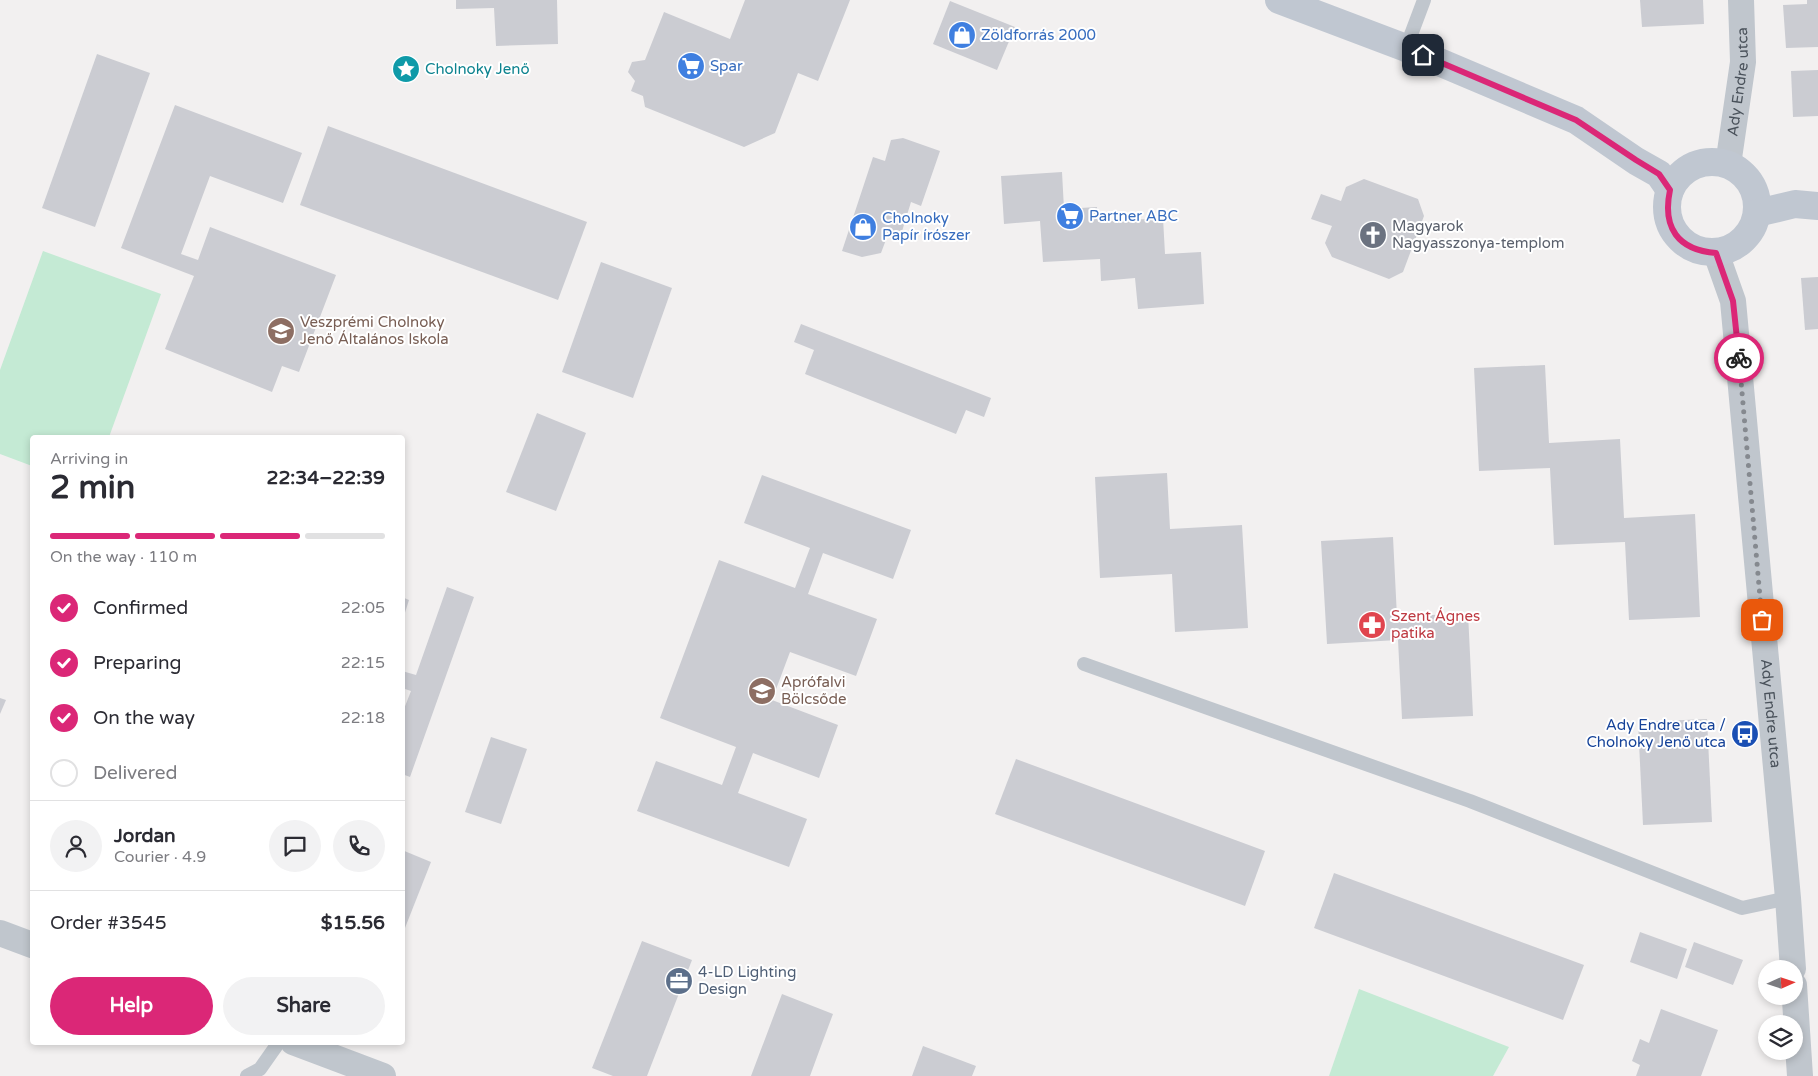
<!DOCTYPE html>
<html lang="en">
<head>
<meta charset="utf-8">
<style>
	:root { --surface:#fff; --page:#f2f2f3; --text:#2b2b33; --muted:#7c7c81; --line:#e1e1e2; --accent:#db2777 }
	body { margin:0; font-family:"Varela Round",sans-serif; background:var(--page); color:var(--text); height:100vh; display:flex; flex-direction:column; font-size:19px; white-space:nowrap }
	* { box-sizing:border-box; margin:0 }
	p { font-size:16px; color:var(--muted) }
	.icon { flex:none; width:28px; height:28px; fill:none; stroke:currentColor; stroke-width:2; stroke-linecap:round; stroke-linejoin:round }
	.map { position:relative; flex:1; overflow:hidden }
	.sheet { position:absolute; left:30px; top:435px; width:375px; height:610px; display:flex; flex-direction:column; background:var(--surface); border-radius:5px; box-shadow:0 2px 8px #0003 }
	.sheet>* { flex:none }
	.needle { width:32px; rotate:87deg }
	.buttons { position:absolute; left:1758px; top:960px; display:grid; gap:10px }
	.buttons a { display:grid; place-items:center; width:45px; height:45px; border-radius:50%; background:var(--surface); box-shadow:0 2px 8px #0003; font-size:25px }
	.pin { position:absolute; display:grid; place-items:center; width:42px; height:42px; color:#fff; margin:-21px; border-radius:10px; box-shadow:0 2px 8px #0006 }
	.courier { position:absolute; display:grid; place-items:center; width:50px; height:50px; margin:-25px; border:4px solid #db2777; border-radius:50%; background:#fff; color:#222; box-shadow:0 1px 6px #0007 }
	.summary em { font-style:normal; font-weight:700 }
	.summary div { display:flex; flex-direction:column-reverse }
	.summary { display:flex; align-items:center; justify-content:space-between; height:85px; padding:0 20px }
	h1 { font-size:32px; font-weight:700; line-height:38px }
	.bar { display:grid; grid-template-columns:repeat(4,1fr); gap:8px 5px; align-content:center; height:60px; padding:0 20px }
	.bar i { height:6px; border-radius:4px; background:var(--line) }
	.bar .on { background:var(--accent) }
	.bar p { grid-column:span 4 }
	.line { display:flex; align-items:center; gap:12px; padding:0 20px; border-top:1px solid var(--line) }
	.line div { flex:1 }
	.round { display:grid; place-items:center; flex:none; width:52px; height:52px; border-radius:26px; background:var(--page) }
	ol { padding:0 20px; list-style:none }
	li { display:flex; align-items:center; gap:15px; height:55px }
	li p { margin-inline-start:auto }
	li .icon { padding:5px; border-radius:50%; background:var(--accent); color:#fff; stroke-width:4 }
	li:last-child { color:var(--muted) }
	li i { width:28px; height:28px; border:2px solid var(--line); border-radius:50% }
	.action { display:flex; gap:10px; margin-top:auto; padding:10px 20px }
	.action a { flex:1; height:58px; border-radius:30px; background:var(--accent); color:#fff; font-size:20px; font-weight:700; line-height:58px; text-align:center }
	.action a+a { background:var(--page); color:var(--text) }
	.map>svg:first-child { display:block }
	.green { fill:#c4ead4 }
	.building { fill:#cbccd2 }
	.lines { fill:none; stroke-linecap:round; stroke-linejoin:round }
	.lane { stroke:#c0c6cd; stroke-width:14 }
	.street { stroke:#c0c6cd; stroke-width:26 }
	.secondary { stroke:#c0c7d1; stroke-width:28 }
	.done { stroke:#85898f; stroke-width:5; stroke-dasharray:0 9 }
	.route { stroke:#db2777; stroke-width:6 }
	.labels { text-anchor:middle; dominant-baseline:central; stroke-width:4; stroke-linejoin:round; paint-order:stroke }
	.shop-label { font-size:15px; fill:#366cbe; stroke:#fff; text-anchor:start }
	.culture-label { font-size:15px; fill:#0d838f; stroke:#fff; text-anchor:start }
	.street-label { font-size:15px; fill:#4a525b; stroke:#fff }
	.worship-label { font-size:15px; fill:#5b616d; stroke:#fff; text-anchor:start }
	.education-label { font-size:15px; fill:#785e54; stroke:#fff; text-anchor:start }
	.health-label { font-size:15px; fill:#be3a42; stroke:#fff; text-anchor:start }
	.transit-label { font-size:15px; fill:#164399; stroke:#fff; text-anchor:end }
	.service-label { font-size:15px; fill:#4e5e75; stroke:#fff; text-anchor:start }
</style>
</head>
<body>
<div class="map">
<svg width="1818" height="1076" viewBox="0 0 1818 1076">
	<rect width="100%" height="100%" fill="#f2f0f0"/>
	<g class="green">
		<polygon points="43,251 161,294 109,437 32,438 32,466 0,454 0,370"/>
		<polygon points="1359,989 1509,1047 1493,1076 1329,1076"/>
	</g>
	<g class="building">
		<polygon points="456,0 557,0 558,44 496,46 494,8 456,9"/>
		<polygon points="745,0 850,0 818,81 798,73 775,133 744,147 645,107 643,96 631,91 635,81 628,72 632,62 645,60 664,12 730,39"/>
		<polygon points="1640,0 1703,0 1704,24 1642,27"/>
		<polygon points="1807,0 1818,0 1818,47 1786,48 1783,5 1807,4"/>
		<polygon points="950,1 1015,27 997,70 933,44"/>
		<polygon points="97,54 150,73 95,227 42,208"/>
		<polygon points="1818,70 1818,116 1793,117 1791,71"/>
		<polygon points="175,105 302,153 283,203 210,176 181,254 198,260 210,227 336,275 299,372 282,366 272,392 165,349 194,276 121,248"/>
		<polygon points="328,126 587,222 558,300 300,205"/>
		<polygon points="903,138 940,151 921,206 911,202 899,241 887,237 881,253 862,257 842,251 873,157 885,161 891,140"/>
		<polygon points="1062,172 1064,209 1097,207 1098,222 1163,218 1165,254 1201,252 1204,304 1138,309 1135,278 1101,281 1100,259 1043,262 1040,221 1004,224 1001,176"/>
		<polygon points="1364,179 1418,199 1424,216 1403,272 1389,279 1332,257 1325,243 1332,226 1311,219 1321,194 1341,201 1346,187"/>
		<polygon points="601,262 672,288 633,398 562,372"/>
		<polygon points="1818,277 1818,329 1805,330 1801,278"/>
		<polygon points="801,324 991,398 984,417 966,410 956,434 805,374 814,350 794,342"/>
		<polygon points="1545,365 1549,443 1620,439 1624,518 1695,514 1700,617 1629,620 1625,542 1554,545 1550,468 1479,471 1474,368"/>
		<polygon points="537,413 586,433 556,511 506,492"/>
		<polygon points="1167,473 1170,529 1242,525 1248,628 1175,632 1172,574 1100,578 1095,477"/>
		<polygon points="762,475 911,530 893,579 823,553 808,594 877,619 856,676 790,652 772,700 838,725 819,778 753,753 738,793 807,819 789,867 637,811 656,761 722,785 736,747 660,718 719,560 795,588 810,548 744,523"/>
		<polygon points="1393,537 1397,617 1468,613 1473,716 1402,719 1398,640 1327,644 1321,541"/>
		<polygon points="447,587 474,597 410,777 402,774 402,714 411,691 402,688 402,671 416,675"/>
		<polygon points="402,597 409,600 403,619 402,619"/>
		<polygon points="0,698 6,700 0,714"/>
		<polygon points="1707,719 1712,822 1643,825 1638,722"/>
		<polygon points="491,737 527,749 501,824 465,812"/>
		<polygon points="1016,759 1265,851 1245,906 995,814"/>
		<polygon points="402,850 431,862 403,933 402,933"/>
		<polygon points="1334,873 1584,965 1563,1020 1314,928"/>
		<polygon points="1640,932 1687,949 1677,979 1630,962"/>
		<polygon points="642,941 692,960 647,1076 613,1076 592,1068"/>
		<polygon points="1694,942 1743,960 1733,985 1685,967"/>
		<polygon points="782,994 833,1014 821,1046 810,1076 751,1076"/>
		<polygon points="1661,1009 1718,1030 1701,1076 1636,1076 1640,1065 1632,1061 1640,1039 1649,1043"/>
		<polygon points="923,1046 976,1066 972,1076 912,1076"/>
	</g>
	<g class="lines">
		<g class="lane">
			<polyline points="1406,48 1424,0"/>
			<polyline points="1084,664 1470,801 1742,908 1788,898"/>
			<polyline points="247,1076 260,1069 279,1042"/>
		</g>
		<g class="street">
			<path id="s1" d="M1728,165L1743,62L1741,0"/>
			<path id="s2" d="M1716,253L1733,301L1788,898L1793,969"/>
			<polyline points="0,933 32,945"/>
			<polyline points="1794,985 1800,1076"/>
			<polyline points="293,1042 383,1076"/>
		</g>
		<g class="secondary">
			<polyline points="1279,0 1406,48 1576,120 1636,161 1659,174 1670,190"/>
			<circle cx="1712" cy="207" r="45"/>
			<polyline points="1757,213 1795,204 1818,206"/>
		</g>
	</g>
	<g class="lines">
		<polyline class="done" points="1739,358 1762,620"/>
		<path class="route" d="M1423,55L1576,120L1636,160L1659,174L1670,190C1662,228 1678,250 1716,253L1733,301L1739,358"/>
	</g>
	<defs>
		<g id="shop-disc" transform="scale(1.4375)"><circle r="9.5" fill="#3f7fe0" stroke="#fff"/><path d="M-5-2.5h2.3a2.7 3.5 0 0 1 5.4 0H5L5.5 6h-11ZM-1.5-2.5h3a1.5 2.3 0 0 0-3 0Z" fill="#fff"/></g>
		<g id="supermarket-disc" transform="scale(1.4375)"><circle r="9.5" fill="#3f7fe0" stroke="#fff"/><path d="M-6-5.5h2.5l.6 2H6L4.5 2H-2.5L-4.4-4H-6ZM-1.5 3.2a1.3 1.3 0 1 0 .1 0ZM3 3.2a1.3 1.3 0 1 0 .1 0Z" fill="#fff"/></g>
		<g id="sight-disc" transform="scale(1.4375)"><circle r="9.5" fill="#0f9aa8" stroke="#fff"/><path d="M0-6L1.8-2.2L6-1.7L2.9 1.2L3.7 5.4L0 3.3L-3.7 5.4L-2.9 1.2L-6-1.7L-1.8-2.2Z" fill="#fff"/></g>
		<g id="church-disc" transform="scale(1.4375)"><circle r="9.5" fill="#6b7280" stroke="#fff"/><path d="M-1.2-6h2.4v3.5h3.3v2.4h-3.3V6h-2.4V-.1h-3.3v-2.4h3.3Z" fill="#fff"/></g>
		<g id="school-disc" transform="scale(1.4375)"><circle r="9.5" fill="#8d6e63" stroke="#fff"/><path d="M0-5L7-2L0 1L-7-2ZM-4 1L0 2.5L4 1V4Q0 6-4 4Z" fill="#fff"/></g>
		<g id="pharmacy-disc" transform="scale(1.4375)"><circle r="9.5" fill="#e0444e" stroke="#fff"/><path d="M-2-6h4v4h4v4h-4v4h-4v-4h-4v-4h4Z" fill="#fff"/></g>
		<g id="bus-disc" transform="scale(1.4375)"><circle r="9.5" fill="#1a4fb4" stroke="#fff"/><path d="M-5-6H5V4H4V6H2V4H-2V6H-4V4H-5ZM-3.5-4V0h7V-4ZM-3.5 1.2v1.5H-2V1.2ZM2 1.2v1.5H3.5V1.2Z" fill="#fff"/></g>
		<g id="office-disc" transform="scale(1.4375)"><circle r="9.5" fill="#5c6f8a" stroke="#fff"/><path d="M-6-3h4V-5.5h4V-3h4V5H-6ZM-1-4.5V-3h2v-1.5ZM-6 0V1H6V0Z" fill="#fff"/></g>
	</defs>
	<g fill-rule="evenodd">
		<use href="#shop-disc" x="962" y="35"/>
		<use href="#supermarket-disc" x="691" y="66"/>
		<use href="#sight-disc" x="406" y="69"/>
		<use href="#supermarket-disc" x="1070" y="216"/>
		<use href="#shop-disc" x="863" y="227"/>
		<use href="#church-disc" x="1373" y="235"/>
		<use href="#school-disc" x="281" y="331"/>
		<use href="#pharmacy-disc" x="1372" y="625"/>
		<use href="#school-disc" x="762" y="691"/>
		<use href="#bus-disc" x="1745" y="734"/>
		<use href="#office-disc" x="679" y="981"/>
	</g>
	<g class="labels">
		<g class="shop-label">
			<text x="981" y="35">Zöldforrás 2000</text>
			<text x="710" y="66">Spar</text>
			<text x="1089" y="216">Partner ABC</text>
			<text x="882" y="218">Cholnoky<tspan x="882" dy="17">Papír írószer</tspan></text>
		</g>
		<g class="culture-label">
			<text x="425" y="69">Cholnoky Jenő</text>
		</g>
		<g class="street-label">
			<text stroke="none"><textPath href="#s1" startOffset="84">Ady Endre utca</textPath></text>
			<text stroke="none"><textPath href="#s2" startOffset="465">Ady Endre utca</textPath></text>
		</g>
		<g class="worship-label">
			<text x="1392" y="226">Magyarok<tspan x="1392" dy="17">Nagyasszonya-templom</tspan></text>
		</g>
		<g class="education-label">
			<text x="300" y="322">Veszprémi Cholnoky<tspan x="300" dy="17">Jenő Általános Iskola</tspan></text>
			<text x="781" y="682">Aprófalvi<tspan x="781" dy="17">Bölcsőde</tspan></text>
		</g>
		<g class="health-label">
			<text x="1391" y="616">Szent Ágnes<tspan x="1391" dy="17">patika</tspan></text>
		</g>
		<g class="transit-label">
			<text x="1726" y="725">Ady Endre utca /<tspan x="1726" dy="17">Cholnoky Jenő utca</tspan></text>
		</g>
		<g class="service-label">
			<text x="698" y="972">4-LD Lighting<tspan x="698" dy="17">Design</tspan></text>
		</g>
	</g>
</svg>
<div class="buttons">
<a><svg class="needle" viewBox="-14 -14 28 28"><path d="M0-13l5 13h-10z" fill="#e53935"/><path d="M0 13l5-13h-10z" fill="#7c7c81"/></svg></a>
<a><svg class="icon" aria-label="layers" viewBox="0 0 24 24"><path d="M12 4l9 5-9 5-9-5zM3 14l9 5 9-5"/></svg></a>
</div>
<div class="pin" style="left:1762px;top:620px;background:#ea580c"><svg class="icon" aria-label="bag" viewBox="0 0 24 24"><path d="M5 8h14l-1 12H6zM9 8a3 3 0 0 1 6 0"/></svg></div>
<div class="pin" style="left:1423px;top:55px;background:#1f2937"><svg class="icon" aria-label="home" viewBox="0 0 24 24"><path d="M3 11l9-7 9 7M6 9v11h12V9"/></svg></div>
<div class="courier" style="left:1739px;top:358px"><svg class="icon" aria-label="bike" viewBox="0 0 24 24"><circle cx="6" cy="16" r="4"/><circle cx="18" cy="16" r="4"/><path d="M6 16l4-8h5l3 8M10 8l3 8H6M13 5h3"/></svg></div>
<section class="sheet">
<div class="summary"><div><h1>2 min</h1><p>Arriving in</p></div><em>22:34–22:39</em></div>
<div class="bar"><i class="on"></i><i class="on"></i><i class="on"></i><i></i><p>On the way · 110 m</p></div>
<ol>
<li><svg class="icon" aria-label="check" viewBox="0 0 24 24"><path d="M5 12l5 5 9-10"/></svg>Confirmed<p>22:05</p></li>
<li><svg class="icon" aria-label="check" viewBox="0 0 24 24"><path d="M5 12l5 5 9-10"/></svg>Preparing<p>22:15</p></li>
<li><svg class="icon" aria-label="check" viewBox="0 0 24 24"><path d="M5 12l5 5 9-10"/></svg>On the way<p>22:18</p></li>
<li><i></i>Delivered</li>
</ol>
<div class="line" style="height:90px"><a class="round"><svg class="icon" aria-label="person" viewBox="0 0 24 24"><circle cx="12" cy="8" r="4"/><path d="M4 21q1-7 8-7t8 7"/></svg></a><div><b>Jordan</b><p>Courier · 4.9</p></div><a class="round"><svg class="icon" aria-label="chat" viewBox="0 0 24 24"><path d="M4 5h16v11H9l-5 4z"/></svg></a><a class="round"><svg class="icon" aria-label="phone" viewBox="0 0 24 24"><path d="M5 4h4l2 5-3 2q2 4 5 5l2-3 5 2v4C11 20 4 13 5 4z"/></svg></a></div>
<div class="line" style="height:65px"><div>Order #3545</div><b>$15.56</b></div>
<div class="action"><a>Help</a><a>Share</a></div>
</section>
</div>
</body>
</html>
